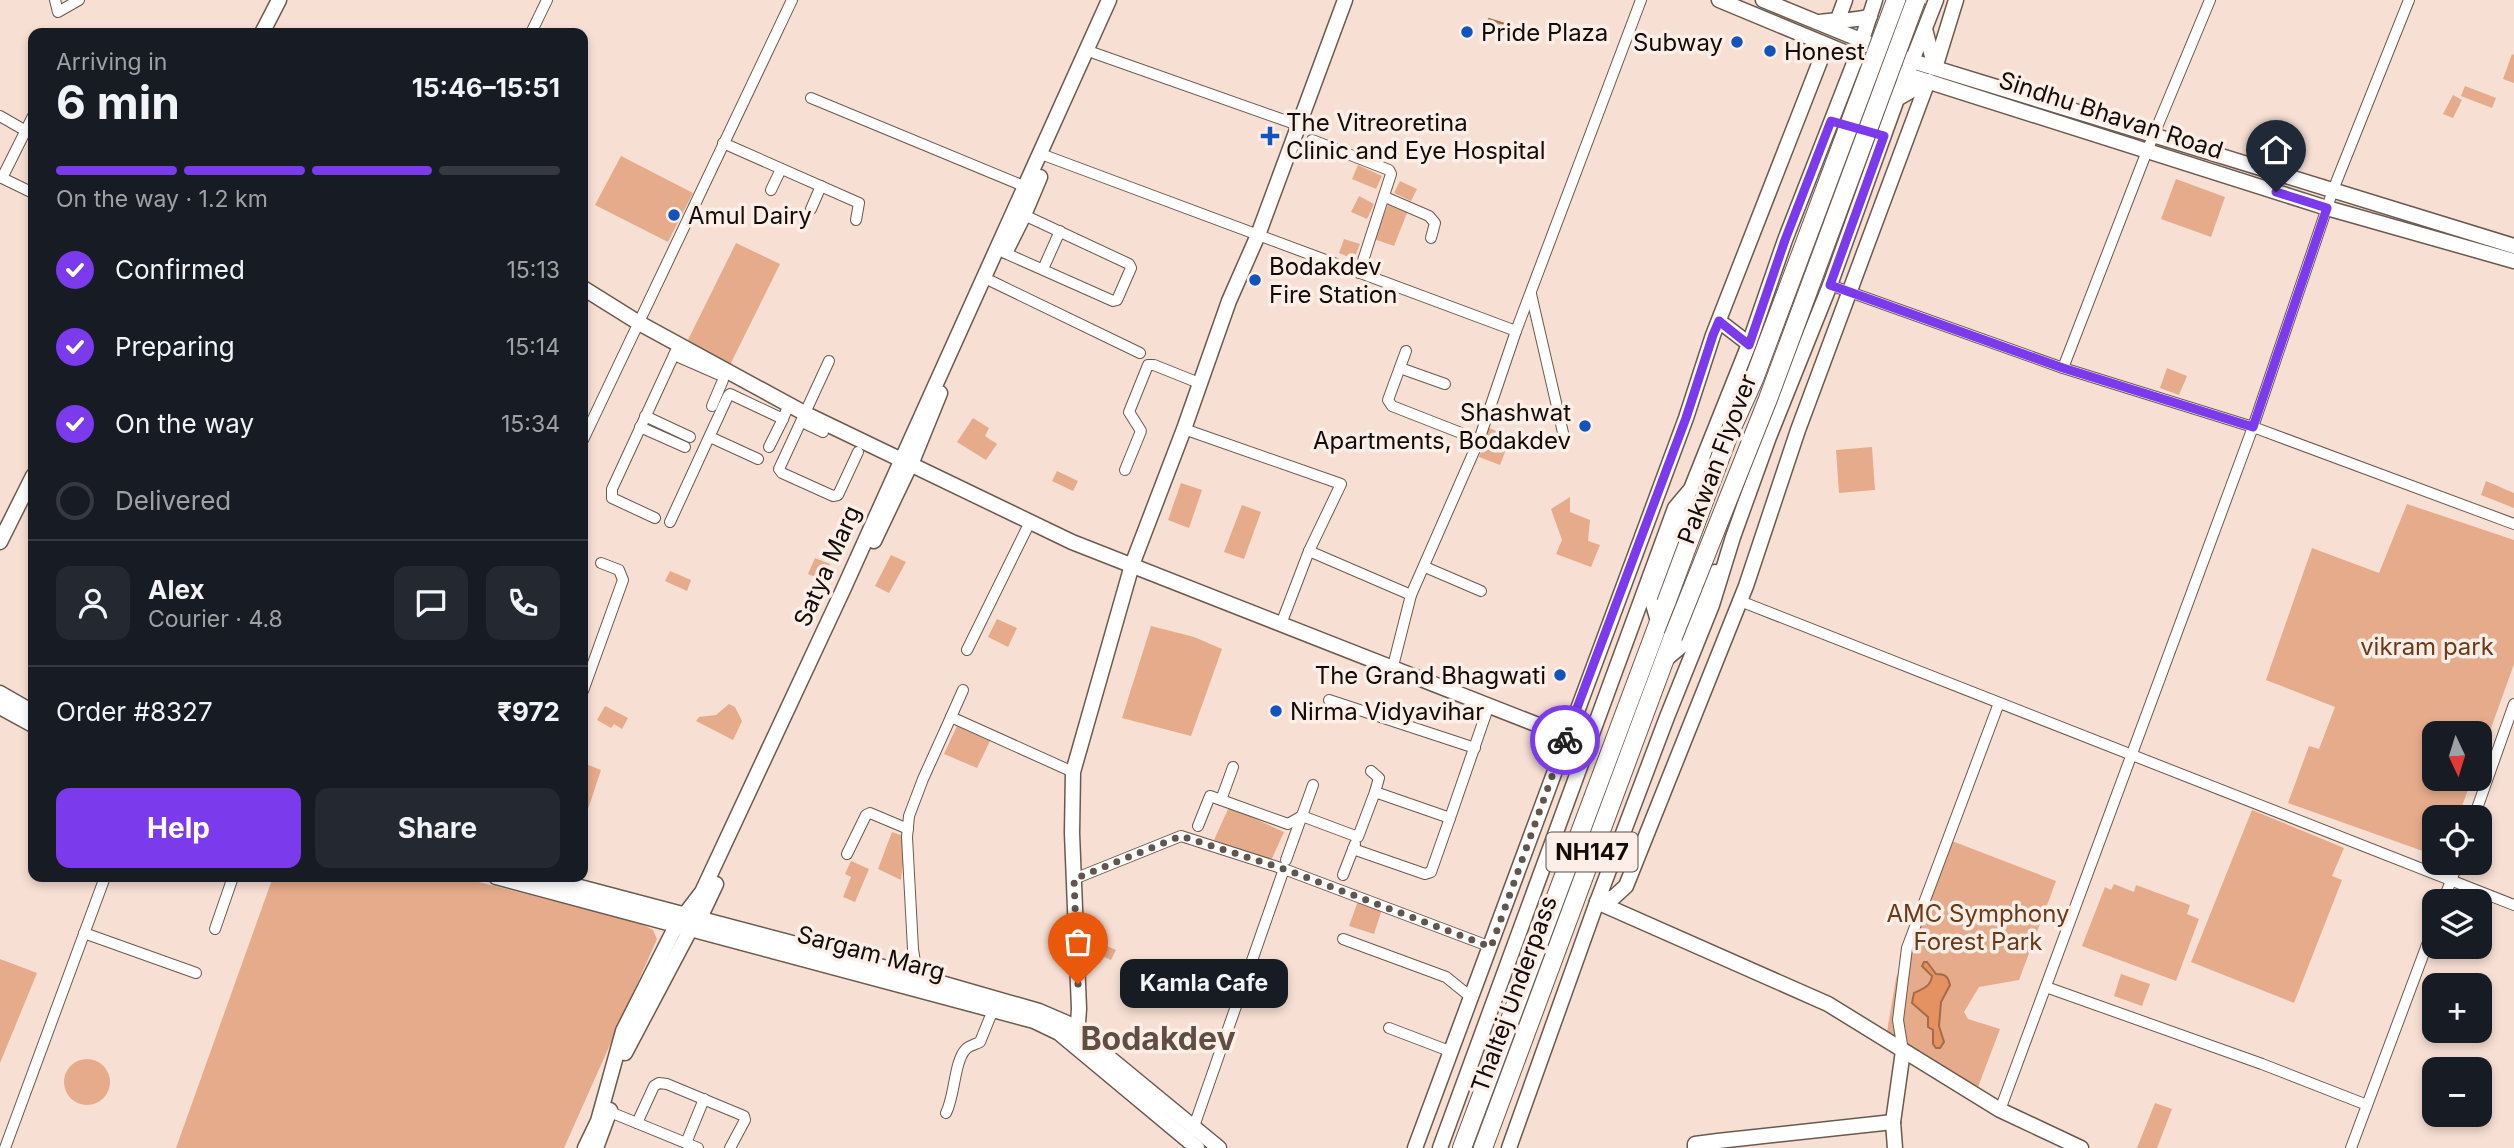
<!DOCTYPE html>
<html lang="en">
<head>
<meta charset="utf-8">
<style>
	:root { --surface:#171b24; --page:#242831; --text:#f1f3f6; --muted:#9ea1a6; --line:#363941; --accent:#7c3aed }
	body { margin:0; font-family:Inter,sans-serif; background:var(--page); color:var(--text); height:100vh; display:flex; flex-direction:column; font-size:26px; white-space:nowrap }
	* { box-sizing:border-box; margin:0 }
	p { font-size:23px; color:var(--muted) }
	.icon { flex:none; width:38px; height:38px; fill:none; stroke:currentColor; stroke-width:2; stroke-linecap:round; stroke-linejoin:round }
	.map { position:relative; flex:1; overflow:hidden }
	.side { position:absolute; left:28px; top:28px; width:560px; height:854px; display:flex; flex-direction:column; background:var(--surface); border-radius:14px; box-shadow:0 4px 10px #0003 }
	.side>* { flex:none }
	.needle { width:46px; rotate:176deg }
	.fabs { position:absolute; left:2422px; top:721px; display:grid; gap:14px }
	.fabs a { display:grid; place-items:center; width:70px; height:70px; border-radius:14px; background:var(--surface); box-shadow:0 4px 10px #0003; font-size:35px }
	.pin { position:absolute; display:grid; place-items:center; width:60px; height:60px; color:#fff; margin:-72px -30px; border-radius:50% 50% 50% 0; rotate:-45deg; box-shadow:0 0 7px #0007 }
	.pin .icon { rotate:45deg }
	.courier { position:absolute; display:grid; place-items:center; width:70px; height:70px; margin:-35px; border:5px solid #7c3aed; border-radius:50%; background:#fff; color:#222; box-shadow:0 2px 9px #0007 }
	.bubble { position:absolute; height:49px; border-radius:14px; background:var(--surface); box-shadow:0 4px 10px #0003; font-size:23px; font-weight:700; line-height:49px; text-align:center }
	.summary em { font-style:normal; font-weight:700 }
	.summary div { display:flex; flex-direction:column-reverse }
	.summary { display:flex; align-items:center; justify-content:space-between; height:119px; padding:0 28px }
	h1 { font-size:46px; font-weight:700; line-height:52px }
	.bar { display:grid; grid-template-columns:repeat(4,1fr); gap:10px 7px; align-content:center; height:84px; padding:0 28px }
	.bar i { height:9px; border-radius:5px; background:var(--line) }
	.bar .selected { background:var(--accent) }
	.bar p { grid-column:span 4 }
	.line { display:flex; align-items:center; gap:18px; padding:0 28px; border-top:2px solid var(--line) }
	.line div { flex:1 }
	.round { display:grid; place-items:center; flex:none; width:74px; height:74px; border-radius:14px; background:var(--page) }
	ol { padding:0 28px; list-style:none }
	li { display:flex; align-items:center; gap:21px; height:77px }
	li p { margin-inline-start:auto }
	li .icon { padding:7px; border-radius:50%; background:var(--accent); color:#fff; stroke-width:4 }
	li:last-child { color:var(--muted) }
	li i { width:38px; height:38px; border:4px solid var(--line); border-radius:50% }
	.primary-button { display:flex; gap:14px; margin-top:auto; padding:14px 28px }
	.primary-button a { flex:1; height:80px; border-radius:14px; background:var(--accent); color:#fff; font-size:28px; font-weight:700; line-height:80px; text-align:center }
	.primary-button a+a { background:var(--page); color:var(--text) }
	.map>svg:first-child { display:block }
	.green { fill:#e6ab8b }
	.water { fill:#e49262; stroke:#a56a47; stroke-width:2 }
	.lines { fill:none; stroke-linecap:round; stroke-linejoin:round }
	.street-casing { stroke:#6c594e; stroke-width:12 }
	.secondary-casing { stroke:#6c594e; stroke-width:17 }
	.primary-casing { stroke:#6c594e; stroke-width:17 }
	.highway-casing { stroke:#6c594e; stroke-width:20 }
	.street { stroke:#fff; stroke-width:10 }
	.secondary { stroke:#fff; stroke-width:14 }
	.primary { stroke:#fff; stroke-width:14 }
	.highway { stroke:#fff; stroke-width:18 }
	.highway-bridge-casing { stroke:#6c594e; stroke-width:20; stroke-linecap:butt }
	.highway-bridge { stroke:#fff; stroke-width:18 }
	.done { stroke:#62554e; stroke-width:7; stroke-dasharray:0 12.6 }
	.route { stroke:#7c3aed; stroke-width:9 }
	.poi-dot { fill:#1253be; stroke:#fdefe7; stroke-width:2.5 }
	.labels { text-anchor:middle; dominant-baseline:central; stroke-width:7; stroke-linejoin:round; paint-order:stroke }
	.shield { fill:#fdefe7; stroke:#584f4a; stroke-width:2 }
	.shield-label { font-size:23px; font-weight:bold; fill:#120b07 }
	.poi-label { font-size:24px; fill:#120b07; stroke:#fdefe7; text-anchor:start }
	.street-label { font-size:24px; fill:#120b07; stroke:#fdefe7 }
	.park-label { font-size:24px; fill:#6e3816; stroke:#fdefe7 }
	.district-label { font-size:32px; font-weight:bold; fill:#614e43; stroke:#fdefe7 }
</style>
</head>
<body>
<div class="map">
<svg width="2514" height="1148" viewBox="0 0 2514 1148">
	<rect width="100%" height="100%" fill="#f7dfd3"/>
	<g class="green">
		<polygon points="2512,54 2514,55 2514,83 2503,79"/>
		<polygon points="2465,86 2496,98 2492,108 2461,96"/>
		<polygon points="2453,95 2462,100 2453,118 2443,114"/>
		<polygon points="621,156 693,193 668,242 595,205"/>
		<polygon points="1358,165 1382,176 1376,189 1352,179"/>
		<polygon points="2176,179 2225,197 2211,237 2161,219"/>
		<polygon points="1400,181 1417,189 1411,201 1394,193"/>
		<polygon points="1359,196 1374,204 1367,219 1351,212"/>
		<polygon points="1388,205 1407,213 1394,246 1374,239"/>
		<polygon points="1344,239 1360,244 1354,259 1339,253"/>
		<polygon points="736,243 780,264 729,367 686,344"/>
		<polygon points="2167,368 2187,376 2179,395 2160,388"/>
		<polygon points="973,418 989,428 985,436 997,444 986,460 957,442"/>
		<polygon points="1489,428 1511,437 1500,465 1479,457"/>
		<polygon points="1872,447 1875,490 1839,493 1836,450"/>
		<polygon points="1057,471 1078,481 1073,491 1052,481"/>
		<polygon points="2486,481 2514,493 2514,508 2481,495"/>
		<polygon points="1181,483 1202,490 1189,528 1168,520"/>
		<polygon points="1570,497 1570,512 1590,520 1588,541 1600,545 1591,567 1556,554 1562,540 1551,509"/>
		<polygon points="2407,504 2514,540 2514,664 2480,759 2480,733 2434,733 2434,779 2472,779 2458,817 2434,817 2434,855 2288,803 2309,746 2319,749 2335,707 2266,680 2312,548 2379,573"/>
		<polygon points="1242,505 1261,512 1244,559 1224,552"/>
		<polygon points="891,555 906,562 889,593 875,586"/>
		<polygon points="815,558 830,564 822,580 808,574"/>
		<polygon points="670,571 691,580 687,591 665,581"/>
		<polygon points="997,619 1017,628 1008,647 988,637"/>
		<polygon points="1151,626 1194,637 1222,649 1191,736 1122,718"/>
		<polygon points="729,704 735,707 742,721 733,740 696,721 699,717 716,715"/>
		<polygon points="605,706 628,718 622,729 614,724 611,728 597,720"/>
		<polygon points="957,726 990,741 977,768 944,754"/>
		<polygon points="583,763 601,770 588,809 583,808"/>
		<polygon points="1229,807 1284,832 1269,865 1214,840"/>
		<polygon points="2252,810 2344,848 2332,876 2342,880 2294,1003 2191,962"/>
		<polygon points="892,832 906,837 901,880 878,869"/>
		<polygon points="1952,841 2056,881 2019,980 1979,987 1964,1012 1968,1019 2000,1029 1978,1087 1887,1032 1896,978"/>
		<polygon points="851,861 869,869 855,902 843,897 851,877 845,874"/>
		<polygon points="273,877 459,877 640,923 653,930 657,939 564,1148 176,1148"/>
		<polygon points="2114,884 2134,892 2136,885 2190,905 2187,914 2199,919 2176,981 2082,946 2105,887 2111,890"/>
		<polygon points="1358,901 1382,909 1374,934 1349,926"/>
		<polygon points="1096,941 1116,950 1111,960 1091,951"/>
		<polygon points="0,959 37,973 0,1063"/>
		<polygon points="2121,974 2150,984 2142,1006 2114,996"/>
		<circle cx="87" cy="1082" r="23"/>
		<polygon points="2155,1103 2172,1109 2157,1148 2137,1148"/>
	</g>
	<g class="water">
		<polygon points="1489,19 1508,25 1505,35 1485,29"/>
		<path d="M1924,962H1927L1936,974C1945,974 1948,976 1950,985L1941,1002L1939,1026L1944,1042L1940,1048H1936L1933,1044V1030L1928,1027V1017L1912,1003L1914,993C1923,989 1931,986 1932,976L1922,966Z"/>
	</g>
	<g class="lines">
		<g class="street-casing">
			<g id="street">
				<polyline points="55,0 58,12 79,0"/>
				<polyline points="531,33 547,0"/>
				<polyline points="1094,53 1298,125"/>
				<polyline points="811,98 1026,187"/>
				<polyline points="0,116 26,131"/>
				<polyline points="1312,140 1389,170 1391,174 1359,273"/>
				<polyline points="723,143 859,203 856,220"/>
				<polyline points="1041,154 1516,331"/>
				<polyline points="0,177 33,193"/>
				<polyline points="2,178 33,116"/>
				<polyline points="771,190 781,169"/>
				<polyline points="1385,197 1429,216 1435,223 1431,238"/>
				<polyline points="811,209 821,186"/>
				<polyline points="1005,253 1113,301 1117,300 1131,268 1129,264 1024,215"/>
				<polyline points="1043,269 1060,231"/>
				<polyline points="991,281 1140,353"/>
				<polyline points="1830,285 2063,368 2253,427 2514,524"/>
				<polyline points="1531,294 1564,437"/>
				<polyline points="1406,351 1388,400 1392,406 1479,440"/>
				<polyline points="674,355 722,376 723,380 712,406"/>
				<polyline points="829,361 779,469 782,473 833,496 838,495 858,452"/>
				<polyline points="1400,368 1445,384"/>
				<polyline points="2063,368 2147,151 2210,0"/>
				<polyline points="645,416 690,437"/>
				<polyline points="802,422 823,432"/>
				<polyline points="640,427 685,447"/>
				<polyline points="1184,429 1341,484 1309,551 1281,624"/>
				<polyline points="710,437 758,459"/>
				<polyline points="583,440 792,0"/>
				<polyline points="769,447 783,419"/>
				<polyline points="1125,470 1141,431 1129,412 1148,365 1154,365 1199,383"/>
				<polyline points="655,518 612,498 612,489 679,344"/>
				<polyline points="670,522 728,396 730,394 783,419 789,404"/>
				<polyline points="1309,551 1411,595"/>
				<polyline points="1425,567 1481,591"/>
				<polyline points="1740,601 2514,905"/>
				<polyline points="967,650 1030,522"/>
				<polyline points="1393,666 1411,595 1479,440 1516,331 1641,0"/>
				<polyline points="583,691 623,580 619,570 601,563"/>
				<polyline points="1329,700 1475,748"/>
				<polyline points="951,717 963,690"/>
				<polyline points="1371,771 1379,778 1375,792"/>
				<polyline points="1221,800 1233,767"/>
				<polyline points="2474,817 2514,704"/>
				<polyline points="1198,826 1210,796 1288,824 1302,816 1358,837 1375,792 1450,818 1489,705"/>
				<polyline points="1353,849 1425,874 1431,872 1450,818"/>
				<polyline points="847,854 866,815 870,813 908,829"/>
				<polyline points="1286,860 1313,785"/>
				<polyline points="1343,875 1355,844"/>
				<polyline points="1074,879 1181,836 1284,869"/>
				<polyline points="2443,901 2458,863"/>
				<polyline points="215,929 233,877"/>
				<polyline points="84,933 196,973"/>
				<polyline points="1343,939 1446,977 1472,998"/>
				<polyline points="917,976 913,949 907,837 909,816 923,779 951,717 1073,772"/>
				<polyline points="2046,987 2262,1064 2367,1105"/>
				<polyline points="1389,1028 1452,1052"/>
				<polyline points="1903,1051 1898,1020 1907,948 1999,703"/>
				<polyline points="2000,1110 2253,427 2333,190 2409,0"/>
				<polyline points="610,1112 698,1148"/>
				<path d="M946,1113C955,1096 954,1061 966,1049C969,1046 976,1044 980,1042L993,1010"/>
				<polyline points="637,1123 654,1086 659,1083 667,1084 744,1116 745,1120 730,1148"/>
				<polyline points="1192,1132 1284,869 1491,947"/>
				<polyline points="686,1143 704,1099"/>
				<polyline points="5,1148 105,877"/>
				<polyline points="2351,1148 2434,926"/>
			</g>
		</g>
		<g class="secondary-casing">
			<g id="secondary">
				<polyline points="1719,0 1873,64 2327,208 2514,261"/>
				<polyline points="1763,0 1912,61 2514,246"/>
				<polyline points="1838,19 1845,0"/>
				<path d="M1820,22C1837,19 1854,22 1870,16"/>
				<polyline points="262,33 279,0"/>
				<polyline points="1935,68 1956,0"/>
				<polyline points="1006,251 1024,215 1040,177"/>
				<polyline points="583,288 639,323 806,414 1072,542 1566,736"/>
				<polyline points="874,541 914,457 940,393"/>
				<polyline points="0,542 33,476"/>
				<polyline points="0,693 33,712"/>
				<polyline points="0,707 33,725"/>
				<polyline points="496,877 1034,1021 1059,1033 1197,1148"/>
				<polyline points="542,877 917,976 1039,1011 1067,1023 1219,1148"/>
				<polyline points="1597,902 1614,897 1626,886 1746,586 1798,430 1928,81"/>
				<polyline points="1597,902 1828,1004 2000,1110 2081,1148"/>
				<polyline points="1069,1041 1078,1023 1079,1009 1072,833 1073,772 1132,565 1184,429 1229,301 1258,235 1345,0"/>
				<polyline points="625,1053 690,930 699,920 716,884"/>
				<polyline points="1893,1122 1895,1148"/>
				<polyline points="585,1148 598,1121 623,1031 676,926 702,892 843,590 1109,0"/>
				<polyline points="596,1148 610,1110"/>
				<polyline points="1415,1148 1686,418 1713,335 1826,46"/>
				<polyline points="1695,1148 1695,1144 1718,1141 1893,1122 1903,1051"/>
			</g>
		</g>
		<g class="primary-casing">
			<g id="primary">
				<polyline points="1925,29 1935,68"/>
				<polyline points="1897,99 1928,81"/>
				<polyline points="1719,321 1749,344"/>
				<polyline points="1658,621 1653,604 1660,580 1686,512 1690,493"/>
				<polyline points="1665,660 1685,643 1715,572"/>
				<polyline points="1440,1148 1675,508 1691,489 1749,344 1785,240 1856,58 1875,0"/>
				<polyline points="1509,1148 1597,902 1667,717 1712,605 1733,537 1769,437 1830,285 1897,99 1936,0"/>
			</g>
		</g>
		<g class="highway-casing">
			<g id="highway">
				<polyline points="1462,1148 1666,603"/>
				<polyline points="1483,1148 1673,637"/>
			</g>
		</g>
		<use href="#street" class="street"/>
		<use href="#secondary" class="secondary"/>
		<use href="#primary" class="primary"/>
		<use href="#highway" class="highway"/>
		<g class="highway-bridge-casing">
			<g id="highway-bridge">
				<polyline points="1666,603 1729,434 1754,379 1896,0"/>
				<polyline points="1673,637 1768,399 1916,0"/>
			</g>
		</g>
		<use href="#highway-bridge" class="highway-bridge"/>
	</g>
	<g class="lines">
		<polyline class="done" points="1078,984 1074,879 1181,836 1284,869 1491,947 1565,740"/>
		<polyline class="route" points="1565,740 1686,418 1713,335 1719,321 1749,345 1785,240 1831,121 1884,136 1830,285 2063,368 2253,427 2327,208 2276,192"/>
	</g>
	<g class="poi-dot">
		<circle cx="1467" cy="32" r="7"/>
		<circle cx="1737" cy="42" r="7"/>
		<circle cx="1770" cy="51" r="7"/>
		<path d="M1266.5 125.5h7v7h7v7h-7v7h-7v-7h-7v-7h7z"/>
		<circle cx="674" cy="215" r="7"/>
		<circle cx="1255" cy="280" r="7"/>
		<circle cx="1585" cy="426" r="7"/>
		<circle cx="1560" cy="675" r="7"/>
		<circle cx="1276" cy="711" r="7"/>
	</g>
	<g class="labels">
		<rect class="shield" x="1546.5" y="832.5" width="91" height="39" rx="5"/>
		<g class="shield-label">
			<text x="1592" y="852">NH147</text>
		</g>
		<g class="poi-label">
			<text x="1481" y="32">Pride Plaza</text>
			<text x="1723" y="42" text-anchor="end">Subway</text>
			<text x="1784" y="51">Honest</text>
			<text x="1286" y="122">The Vitreoretina<tspan x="1286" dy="28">Clinic and Eye Hospital</tspan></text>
			<text x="688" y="215">Amul Dairy</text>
			<text x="1269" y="266">Bodakdev<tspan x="1269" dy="28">Fire Station</tspan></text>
			<text x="1571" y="412" text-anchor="end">Shashwat<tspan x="1571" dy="28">Apartments, Bodakdev</tspan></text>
			<text x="1546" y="675" text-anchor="end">The Grand Bhagwati</text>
			<text x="1290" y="711">Nirma Vidyavihar</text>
		</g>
		<g class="street-label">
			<text transform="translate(2111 115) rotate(18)">Sindhu Bhavan Road</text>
			<text transform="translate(1717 459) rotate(-69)">Pakwan Flyover</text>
			<text transform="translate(827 566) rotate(-66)">Satya Marg</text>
			<text transform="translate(871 953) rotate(15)">Sargam Marg</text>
			<text transform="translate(1514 994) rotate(-70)">Thaltej Underpass</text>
		</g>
		<g class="park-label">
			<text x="2427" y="646">vikram park</text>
			<text x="1978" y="913">AMC Symphony<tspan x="1978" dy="28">Forest Park</tspan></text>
		</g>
		<g class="district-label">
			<text x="1158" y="1038">Bodakdev</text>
		</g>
	</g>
</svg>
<div class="fabs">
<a><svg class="needle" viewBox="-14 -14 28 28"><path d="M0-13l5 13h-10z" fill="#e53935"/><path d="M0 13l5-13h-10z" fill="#9ea1a6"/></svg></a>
<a><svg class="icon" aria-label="locate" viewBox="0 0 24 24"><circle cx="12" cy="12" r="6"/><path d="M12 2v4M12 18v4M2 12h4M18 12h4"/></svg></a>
<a><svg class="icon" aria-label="layers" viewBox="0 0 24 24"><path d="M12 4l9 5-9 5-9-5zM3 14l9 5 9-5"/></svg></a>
<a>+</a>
<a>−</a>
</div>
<div class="pin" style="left:1078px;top:984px;background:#ea580c"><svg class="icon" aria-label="bag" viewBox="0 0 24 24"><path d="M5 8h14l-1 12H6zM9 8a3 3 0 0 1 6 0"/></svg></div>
<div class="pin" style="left:2276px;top:192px;background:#1f2937"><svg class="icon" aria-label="home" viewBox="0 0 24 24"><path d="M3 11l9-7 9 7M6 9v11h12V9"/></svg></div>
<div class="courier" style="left:1565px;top:740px"><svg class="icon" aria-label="bike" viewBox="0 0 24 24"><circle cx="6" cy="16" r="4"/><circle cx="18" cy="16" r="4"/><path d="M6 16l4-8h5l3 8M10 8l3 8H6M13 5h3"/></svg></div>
<div class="bubble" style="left:1120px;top:959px;width:168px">Kamla Cafe</div>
<section class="side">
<div class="summary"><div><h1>6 min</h1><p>Arriving in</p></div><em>15:46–15:51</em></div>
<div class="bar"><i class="selected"></i><i class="selected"></i><i class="selected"></i><i></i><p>On the way · 1.2 km</p></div>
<ol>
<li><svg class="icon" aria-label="check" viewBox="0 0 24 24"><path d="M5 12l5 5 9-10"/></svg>Confirmed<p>15:13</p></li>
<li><svg class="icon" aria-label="check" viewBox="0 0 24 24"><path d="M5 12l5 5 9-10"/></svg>Preparing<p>15:14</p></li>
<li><svg class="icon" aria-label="check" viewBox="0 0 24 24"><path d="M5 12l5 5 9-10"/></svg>On the way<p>15:34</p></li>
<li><i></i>Delivered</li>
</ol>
<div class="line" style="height:126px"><a class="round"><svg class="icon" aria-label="person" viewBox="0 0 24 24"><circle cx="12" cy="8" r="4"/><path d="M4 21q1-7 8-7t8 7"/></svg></a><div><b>Alex</b><p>Courier · 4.8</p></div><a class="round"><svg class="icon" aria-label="chat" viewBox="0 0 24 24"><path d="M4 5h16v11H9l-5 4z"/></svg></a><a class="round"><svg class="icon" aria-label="phone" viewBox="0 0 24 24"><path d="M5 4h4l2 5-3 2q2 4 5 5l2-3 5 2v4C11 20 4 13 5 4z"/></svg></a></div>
<div class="line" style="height:91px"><div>Order #8327</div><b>₹972</b></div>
<div class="primary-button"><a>Help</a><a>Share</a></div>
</section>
</div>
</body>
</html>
